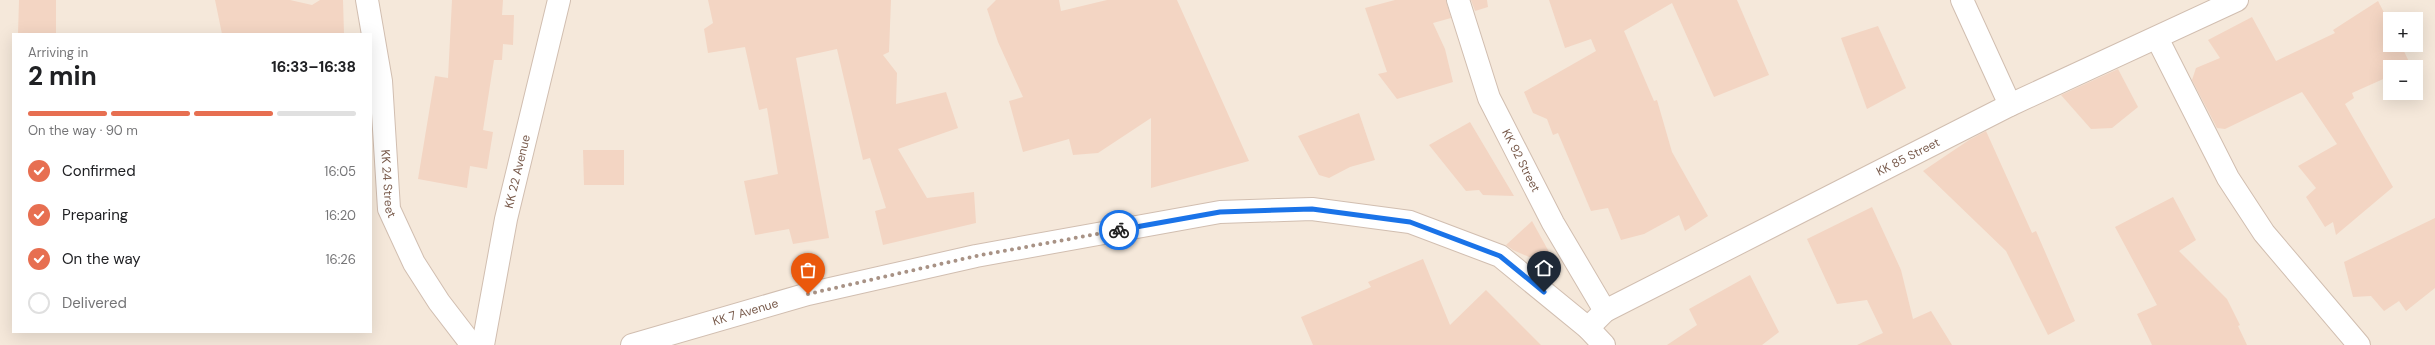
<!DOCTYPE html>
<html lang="en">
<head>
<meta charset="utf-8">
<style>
	:root { --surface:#fff; --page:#f2f2f2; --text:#202124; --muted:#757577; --line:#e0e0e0; --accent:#e76f51 }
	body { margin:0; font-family:"DM Sans",sans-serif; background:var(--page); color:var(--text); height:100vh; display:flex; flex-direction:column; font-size:15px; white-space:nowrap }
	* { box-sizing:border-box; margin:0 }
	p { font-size:13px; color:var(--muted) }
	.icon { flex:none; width:22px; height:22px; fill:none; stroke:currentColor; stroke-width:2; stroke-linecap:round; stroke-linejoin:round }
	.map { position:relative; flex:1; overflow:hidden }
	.panel { position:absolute; left:12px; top:33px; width:360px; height:300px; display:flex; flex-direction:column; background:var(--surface); border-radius:0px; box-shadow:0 4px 16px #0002 }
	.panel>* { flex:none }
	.buttons { position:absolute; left:2383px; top:12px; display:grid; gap:8px }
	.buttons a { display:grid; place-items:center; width:40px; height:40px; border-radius:0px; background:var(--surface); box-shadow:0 4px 16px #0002; font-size:20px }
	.pin { position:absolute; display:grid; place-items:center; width:34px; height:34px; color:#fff; margin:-41px -17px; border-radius:50% 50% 50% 0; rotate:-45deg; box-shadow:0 0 4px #0007 }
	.pin .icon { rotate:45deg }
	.courier { position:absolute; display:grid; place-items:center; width:40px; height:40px; margin:-20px; border:3px solid #1a73e8; border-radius:50%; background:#fff; color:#222; box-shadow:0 1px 5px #0007 }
	.summary em { font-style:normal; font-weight:700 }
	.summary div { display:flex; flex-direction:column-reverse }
	.summary { display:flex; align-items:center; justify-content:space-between; height:68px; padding:0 16px }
	h1 { font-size:26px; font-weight:700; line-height:30px }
	.bar { display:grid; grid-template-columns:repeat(4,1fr); gap:6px 4px; align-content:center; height:48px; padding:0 16px }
	.bar i { height:5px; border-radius:3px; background:var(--line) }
	.bar .selected { background:var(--accent) }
	.bar p { grid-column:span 4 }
	ol { padding:0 16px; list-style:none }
	li { display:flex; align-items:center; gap:12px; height:44px }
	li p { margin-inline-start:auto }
	li .icon { padding:4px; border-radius:50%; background:var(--accent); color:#fff; stroke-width:4 }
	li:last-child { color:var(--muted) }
	li i { width:22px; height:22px; border:2px solid var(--line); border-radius:50% }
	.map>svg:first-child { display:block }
	.residential { fill:#f5e8da; fill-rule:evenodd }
	.building { fill:#f3d5c3 }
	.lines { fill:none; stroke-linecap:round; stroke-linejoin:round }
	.minor-casing { stroke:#d1beb0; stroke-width:24 }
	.minor { stroke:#fff; stroke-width:22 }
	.done { stroke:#a89285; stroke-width:4; stroke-dasharray:0 7.2 }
	.route { stroke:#1a73e8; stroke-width:5 }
	.labels { text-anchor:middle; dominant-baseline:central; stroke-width:3; stroke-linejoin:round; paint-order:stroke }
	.street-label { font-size:12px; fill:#7a5c4d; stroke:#fffaf3 }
</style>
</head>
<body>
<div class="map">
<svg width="2435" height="345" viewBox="0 0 2435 345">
	<rect width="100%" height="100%" fill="#fdf6ec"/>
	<path class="residential" d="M0,0H2435V345H0ZM2390,19H2416V45H2390ZM13,34H371V332H13ZM2390,67H2416V93H2390Z"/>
	<g class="building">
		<polygon points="19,0 56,0 56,34 18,34"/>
		<polygon points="215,0 290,0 312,5 320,0 343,0 344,34 222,34"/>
		<polygon points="452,0 503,0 502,15 514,15 513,45 503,44 502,60 494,60 483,130 493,132 487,169 470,166 467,188 418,179 435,76 448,78"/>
		<polygon points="708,0 891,0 889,52 883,55 897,73 896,104 946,92 958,128 898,149 927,198 974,192 976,223 883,245 875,211 886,208 870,158 863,160 837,49 796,58 829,238 793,244 789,229 755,235 744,181 778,174 767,108 759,110 745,47 708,53 704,29 713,23"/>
		<polygon points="996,0 1059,0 1061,11 1107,0 1177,0 1249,161 1151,188 1151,118 1098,153 1073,155 1069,139 1023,152 1009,101 1023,97 998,42 987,9"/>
		<polygon points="1395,0 1446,0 1451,18 1433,23 1445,49 1453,82 1397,99 1378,74 1387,72 1365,8"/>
		<polygon points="1471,0 1487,0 1488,7 1475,11"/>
		<polygon points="1549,0 1737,0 1769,75 1714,97 1672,3 1624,31 1654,101 1657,100 1672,152 1708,216 1685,231 1679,215 1644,234 1621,240 1608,208 1591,211 1558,133 1553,135 1547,119 1533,113 1524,92 1596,51 1591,39 1565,48"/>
		<polygon points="2378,1 2390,24 2390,45 2401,45 2411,66 2390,67 2390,76 2352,93 2354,98 2345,104 2393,187 2336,235 2333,222 2325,227 2306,197 2316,188 2298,166 2337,144 2302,92 2225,129 2217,128 2192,80 2196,68 2220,58 2208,40 2252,17 2276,61 2335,33 2333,30"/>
		<polygon points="1878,26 1906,88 1867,109 1841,38"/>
		<polygon points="2118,69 2138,107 2112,128 2091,129 2061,95"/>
		<polygon points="1359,113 1375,160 1350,167 1329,178 1319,175 1298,136"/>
		<polygon points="1470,122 1514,196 1483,195 1479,190 1466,191 1429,145"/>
		<polygon points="1986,131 2032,233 2036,231 2075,321 2048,335 2006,251 1923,171 1969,140"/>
		<polygon points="583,150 624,150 624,185 584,185"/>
		<polygon points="2173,197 2196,240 2179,251 2227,299 2240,325 2238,326 2247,345 2152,345 2137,314 2157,305 2115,227"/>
		<polygon points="1872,207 1901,270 1913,319 1931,311 1952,345 1857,345 1883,333 1867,300 1837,304 1807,239"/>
		<polygon points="2435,218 2435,288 2406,311 2399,301 2384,311 2371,296 2353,297 2344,262"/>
		<polygon points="1532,221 1559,270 1513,250 1506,245"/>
		<polygon points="1423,259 1450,325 1486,290 1541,345 1313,345 1301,317 1371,287 1368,282"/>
		<polygon points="1750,275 1779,332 1762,345 1667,345 1697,325 1689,309"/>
	</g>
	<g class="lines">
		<g class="minor-casing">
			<g id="minor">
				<path id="s1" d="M367,0L381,81L389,209L414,263L439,302L472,345"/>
				<path id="s2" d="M1458,0L1489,98L1553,223L1605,311"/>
				<polyline points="1962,0 2010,105"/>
				<polyline points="2157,38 2228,178 2264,233 2359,345"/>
				<path id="s3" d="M1588,328L1605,311L2010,105L2237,0"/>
				<path id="s4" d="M483,345L506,219L559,0"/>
				<path id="s5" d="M632,345L808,294L976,256L1220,212L1312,209L1410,222L1500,256L1588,328L1604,345"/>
			</g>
		</g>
		<use href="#minor" class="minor"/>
	</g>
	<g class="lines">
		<polyline class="done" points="808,294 976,256 1119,230"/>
		<polyline class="route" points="1119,230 1220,212 1312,209 1410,222 1500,256 1544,292"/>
	</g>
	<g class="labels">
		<g class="street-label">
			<text stroke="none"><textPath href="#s3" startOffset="364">KK 85 Street</textPath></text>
			<text stroke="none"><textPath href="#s2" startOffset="173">KK 92 Street</textPath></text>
			<text stroke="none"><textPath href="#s4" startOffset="177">KK 22 Avenue</textPath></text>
			<text stroke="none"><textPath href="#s1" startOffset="185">KK 24 Street</textPath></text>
			<text stroke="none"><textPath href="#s5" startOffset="118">KK 7 Avenue</textPath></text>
		</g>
	</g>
</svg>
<div class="buttons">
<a>+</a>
<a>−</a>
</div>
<div class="pin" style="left:808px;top:294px;background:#ea580c"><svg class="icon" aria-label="bag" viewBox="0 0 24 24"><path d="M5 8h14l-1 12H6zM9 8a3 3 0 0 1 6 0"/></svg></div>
<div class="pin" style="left:1544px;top:292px;background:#1f2937"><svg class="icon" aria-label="home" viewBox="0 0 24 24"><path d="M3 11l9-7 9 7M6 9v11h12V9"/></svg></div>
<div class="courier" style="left:1119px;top:230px"><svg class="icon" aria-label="bike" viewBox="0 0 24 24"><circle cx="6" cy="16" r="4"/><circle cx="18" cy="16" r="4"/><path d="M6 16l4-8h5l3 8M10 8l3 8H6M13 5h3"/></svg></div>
<section class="panel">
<div class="summary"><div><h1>2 min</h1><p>Arriving in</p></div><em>16:33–16:38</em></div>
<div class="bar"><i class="selected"></i><i class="selected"></i><i class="selected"></i><i></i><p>On the way · 90 m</p></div>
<ol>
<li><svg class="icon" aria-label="check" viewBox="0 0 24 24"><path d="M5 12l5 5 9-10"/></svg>Confirmed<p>16:05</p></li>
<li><svg class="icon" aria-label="check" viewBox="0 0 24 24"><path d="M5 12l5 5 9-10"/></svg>Preparing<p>16:20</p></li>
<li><svg class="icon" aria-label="check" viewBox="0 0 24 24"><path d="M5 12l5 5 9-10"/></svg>On the way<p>16:26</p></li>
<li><i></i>Delivered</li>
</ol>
</section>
</div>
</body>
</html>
